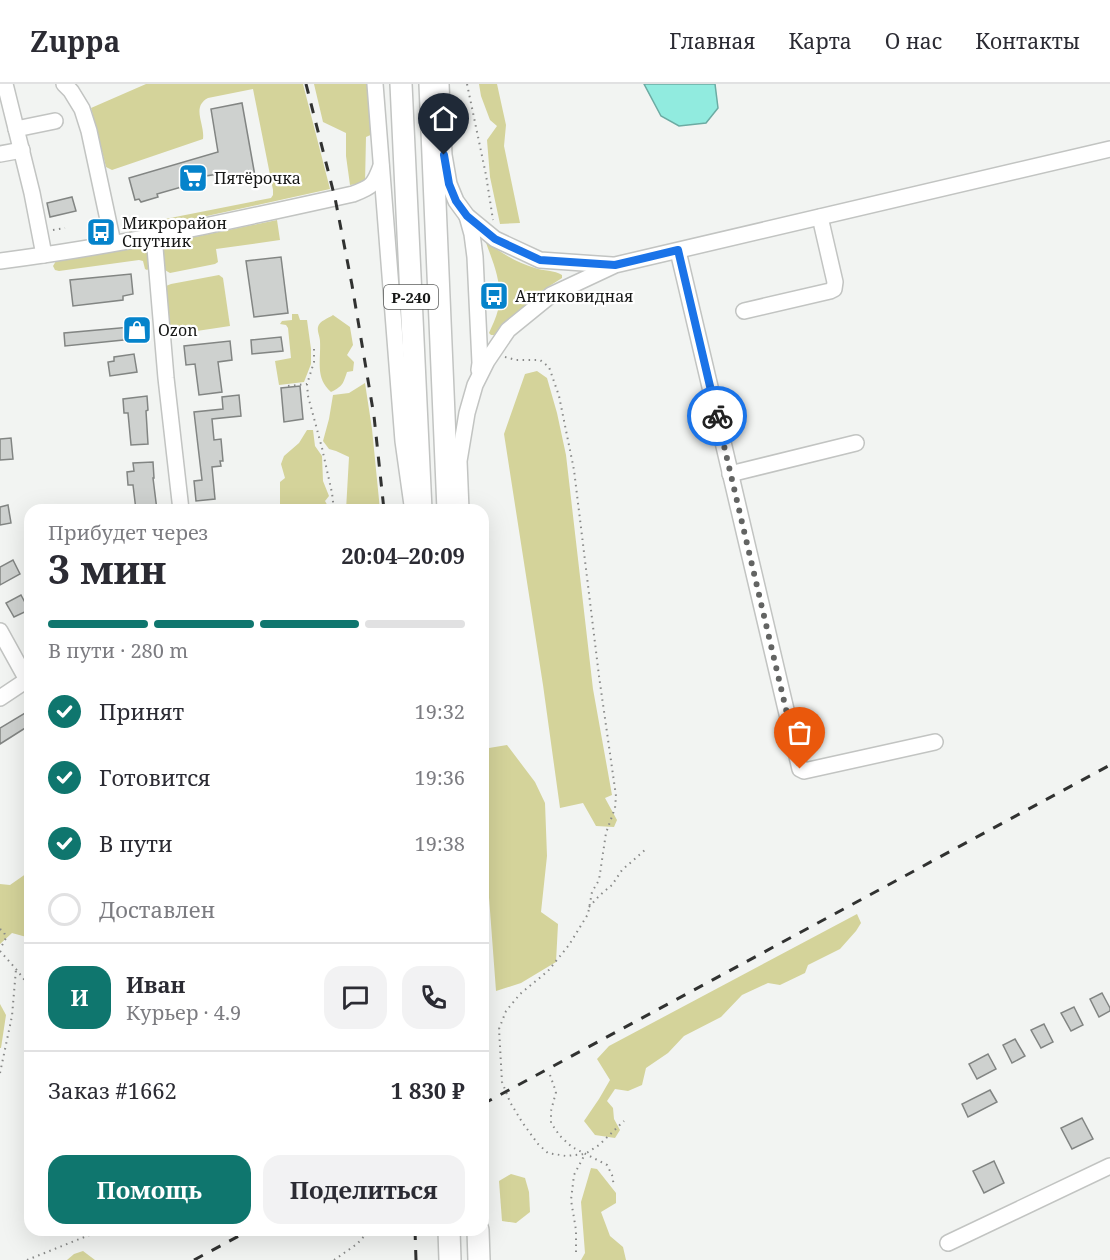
<!DOCTYPE html>
<html lang="ru">
<head>
<meta charset="utf-8">
<style>
	:root { --surface:#fff; --page:#f2f2f3; --text:#2b2b33; --muted:#7c7c81; --line:#e1e1e2; --accent:#0f766e }
	body { margin:0; font-family:"Noto Serif",serif; background:var(--page); color:var(--text); height:100vh; display:flex; flex-direction:column; font-size:22px; white-space:nowrap }
	* { box-sizing:border-box; margin:0 }
	p { font-size:20px; color:var(--muted) }
	.icon { flex:none; width:33px; height:33px; fill:none; stroke:currentColor; stroke-width:2; stroke-linecap:round; stroke-linejoin:round }
	.map { position:relative; flex:1; overflow:hidden }
	.details { position:absolute; left:24px; top:420px; width:465px; height:732px; display:flex; flex-direction:column; background:var(--surface); border-radius:18px; box-shadow:0 6px 24px #0002 }
	.details>* { flex:none }
	.pin { position:absolute; display:grid; place-items:center; width:51px; height:51px; color:#fff; margin:-62px -26px; border-radius:50% 50% 50% 0; rotate:-45deg; box-shadow:0 0 6px #0007 }
	.pin .icon { rotate:45deg }
	.courier { position:absolute; display:grid; place-items:center; width:60px; height:60px; margin:-30px; border:4px solid #1a73e8; border-radius:50%; background:#fff; color:#222; box-shadow:0 2px 8px #0007 }
	.overview em { font-style:normal; font-weight:700 }
	.overview div { display:flex; flex-direction:column-reverse }
	.overview { display:flex; align-items:center; justify-content:space-between; height:102px; padding:0 24px }
	h1 { font-size:39px; font-weight:700; line-height:45px }
	.bar { display:grid; grid-template-columns:repeat(4,1fr); gap:9px 6px; align-content:center; height:72px; padding:0 24px }
	.bar i { height:8px; border-radius:4px; background:var(--line) }
	.bar .current { background:var(--accent) }
	.bar p { grid-column:span 4 }
	.line { display:flex; align-items:center; gap:15px; padding:0 24px; border-top:2px solid var(--line) }
	.line div { flex:1 }
	.round { display:grid; place-items:center; flex:none; width:63px; height:63px; border-radius:18px; background:var(--page) }
	ol { padding:0 24px; list-style:none }
	li { display:flex; align-items:center; gap:18px; height:66px }
	li p { margin-inline-start:auto }
	li .icon { padding:6px; border-radius:50%; background:var(--accent); color:#fff; stroke-width:4 }
	li:last-child { color:var(--muted) }
	li i { width:33px; height:33px; border:3px solid var(--line); border-radius:50% }
	.button { display:flex; gap:12px; margin-top:auto; padding:12px 24px }
	.button a { flex:1; height:69px; border-radius:18px; background:var(--accent); color:#fff; font-size:24px; font-weight:700; line-height:69px; text-align:center }
	.button a+a { background:var(--page); color:var(--text) }
	header { display:flex; align-items:center; gap:36px; box-sizing:border-box; height:84px; padding:0 30px; background:var(--surface); border-bottom:2px solid var(--line) }
	header strong { font-size:28px }
	nav { display:flex; gap:33px; margin-inline-start:auto; font-size:21px }
	.map>svg:first-child { display:block }
	.green { fill:#d4d39a }
	.water { fill:#91ebdf; stroke:#6caba3; stroke-width:1.5 }
	.building { fill:#ced1cf; stroke:#828583; stroke-width:1.5 }
	.lines { fill:none; stroke-linecap:round; stroke-linejoin:round }
	.minor-casing { stroke:#c2c4c2; stroke-width:18 }
	.highway-casing { stroke:#c2c4c2; stroke-width:24 }
	.path { stroke:#898a89; stroke-width:2; stroke-dasharray:1.5 4.5; stroke-linecap:butt }
	.minor { stroke:#fff; stroke-width:15 }
	.highway { stroke:#fff; stroke-width:21 }
	.rail { stroke:#313231; stroke-width:3; stroke-dasharray:10 10; stroke-linecap:butt }
	.done { stroke:#636463; stroke-width:6; stroke-dasharray:0 10.8 }
	.route { stroke:#1a73e8; stroke-width:8 }
	.labels { text-anchor:middle; dominant-baseline:central; stroke-width:4.5; stroke-linejoin:round; paint-order:stroke }
	.shield { fill:#fff; stroke:#5c5d5c; stroke-width:1.5 }
	.shield-label { font-size:15px; font-weight:bold; fill:#161716 }
	.poi-label { font-size:16px; fill:#161716; stroke:#fff; text-anchor:start }
</style>
</head>
<body>
<header>
<strong>Zuppa</strong>
<nav><a>Главная</a><a>Карта</a><a>О нас</a><a>Контакты</a></nav>
</header>
<div class="map">
<svg width="1110" height="1176" viewBox="0 0 1110 1176">
	<rect width="100%" height="100%" fill="#f2f4f2"/>
	<g class="green">
		<path d="M146,0H303L330,105L161,142L159,139L160,136L271,114L273,111V106L253,5L208,14C191,23 205,40 203,55L112,86L106,83L91,24Z"/>
		<polygon points="314,0 367,0 375,49 366,53 365,99 350,101 346,72 346,49 323,38"/>
		<polygon points="479,0 497,0 506,41 504,62 520,139 500,140 490,93 487,56 497,42 490,36 481,12"/>
		<path d="M277,136L280,156L216,165L218,178L215,180L170,189L163,185C161,168 158,163 175,157Z"/>
		<polygon points="142,138 147,141 148,144 146,146 129,148 129,142"/>
		<path d="M485,156C501,169 515,178 535,184C543,187 555,186 562,191V194L537,210L494,251H491L489,249C492,242 496,234 498,226C504,203 493,178 485,156Z"/>
		<polygon points="140,162 148,166 150,184 147,186 145,185 143,177 139,176 59,187 55,186 53,182 56,177"/>
		<polygon points="219,191 223,194 230,242 170,251 164,204 166,202 171,200"/>
		<polygon points="292,230 298,230 300,236 307,236 311,265 311,280 304,298 279,301 275,277 291,274 288,244 286,241 280,240 282,237 292,236"/>
		<path d="M333,231L350,243L353,261L347,271L354,278L353,287L347,288C343,300 343,302 331,308C315,294 321,277 320,257C320,253 317,247 318,243C319,237 329,234 333,231Z"/>
		<polygon points="537,287 547,294 557,329 566,371 593,605 612,711 605,714 617,736 614,743 596,742 583,719 560,724 543,601 504,350 525,290"/>
		<polygon points="365,299 372,345 380,426 346,426 349,373 336,367 329,365 323,357 329,335 333,311 349,309"/>
		<polygon points="307,346 313,346 315,362 322,372 323,397 329,412 325,417 330,426 280,426 280,398 285,394 281,380 284,372 299,359"/>
		<polygon points="507,661 535,698 545,719 547,772 541,828 558,840 556,878 521,899 496,907 483,733 483,665"/>
		<polygon points="30,787 30,854 12,849 0,860 0,800 10,801"/>
		<polygon points="857,830 861,839 856,847 840,865 808,881 805,889 780,901 768,899 742,911 721,933 684,952 668,969 646,984 642,1001 628,1007 615,1005 607,1017 613,1024 614,1035 620,1046 615,1054 595,1051 584,1037 599,1015 610,996 597,975 609,962"/>
		<polygon points="0,920 6,931 1,964 0,964"/>
		<polygon points="591,1084 597,1085 616,1109 616,1119 601,1128 610,1152 623,1163 626,1176 581,1176 585,1169 581,1118"/>
		<polygon points="511,1090 525,1094 529,1108 530,1128 516,1139 502,1137 499,1097"/>
		<polygon points="83,1167 95,1176 67,1176 74,1170"/>
	</g>
	<polygon class="water" points="644,0 715,0 718,24 706,39 679,42 661,32"/>
	<g class="building">
		<polygon points="242,19 255,92 225,97 224,89 206,92 206,96 157,110 158,113 141,118 139,115 135,116 129,94 218,68 211,25"/>
		<polygon points="72,113 76,127 50,133 47,119"/>
		<polygon points="281,173 288,229 254,233 246,177"/>
		<polygon points="131,190 133,210 123,212 123,216 73,222 70,196"/>
		<polygon points="142,242 143,254 65,262 64,249"/>
		<polygon points="281,253 283,267 252,270 251,256"/>
		<polygon points="230,257 232,276 218,278 222,308 199,311 195,280 186,281 184,262"/>
		<polygon points="134,270 137,288 110,292 108,278 114,277 114,273"/>
		<polygon points="300,302 303,335 284,338 281,304"/>
		<polygon points="239,311 241,332 212,335 214,356 221,355 223,377 220,377 221,382 212,383 215,415 196,417 194,397 202,396 194,328 223,325 222,313"/>
		<polygon points="147,312 148,326 146,327 148,360 131,361 128,329 124,329 123,315"/>
		<polygon points="11,354 13,375 0,376 0,355"/>
		<polygon points="153,378 154,394 153,394 157,426 136,426 133,401 128,401 127,388 134,387 133,379"/>
		<polygon points="8,421 11,439 0,441 0,423"/>
		<polygon points="13,476 20,490 0,501 0,483"/>
		<polygon points="21,511 29,526 14,533 6,519"/>
		<polygon points="30,626 30,641 0,660 0,644"/>
		<polygon points="1102,909 1110,924 1110,927 1099,933 1090,915"/>
		<polygon points="1074,923 1083,941 1071,947 1061,929"/>
		<polygon points="1044,940 1053,958 1041,964 1031,946"/>
		<polygon points="1015,955 1025,972 1012,979 1003,961"/>
		<polygon points="988,970 996,985 977,995 969,980"/>
		<polygon points="990,1006 997,1018 968,1033 962,1020"/>
		<polygon points="1082,1034 1093,1055 1072,1065 1061,1044"/>
		<polygon points="994,1077 1004,1099 984,1109 973,1087"/>
	</g>
	<g class="lines">
		<g class="minor-casing">
			<g id="minor">
				<polyline points="5,0 32,109 44,171"/>
				<polyline points="64,0 71,7 82,25 89,47 113,159"/>
				<polyline points="375,0 403,357 412,421"/>
				<polyline points="441,0 444,71 449,100 456,117 467,132 495,155 540,176 612,181"/>
				<polyline points="16,45 55,37"/>
				<polyline points="0,70 22,66"/>
				<polyline points="467,132 472,150 475,173 480,279 479,286"/>
				<polyline points="154,152 166,294 181,426"/>
				<polyline points="678,167 800,685 804,687 935,658"/>
				<path d="M0,177C119,162 236,136 353,110C372,103 374,101 381,82"/>
				<polyline points="744,227 830,207 834,205 835,198 820,133"/>
				<polyline points="730,390 856,359"/>
				<polyline points="461,426 459,377 467,329 475,301 487,277 508,246 551,211 615,181 1110,65"/>
				<polyline points="0,547 27,596"/>
				<polyline points="0,614 30,594"/>
				<polyline points="948,1159 1110,1082"/>
			</g>
		</g>
		<g class="highway-casing">
			<g id="highway">
				<polyline points="401,0 421,426"/>
				<polyline points="430,0 448,426"/>
				<polyline points="449,1146 450,1176"/>
				<polyline points="478,1146 479,1176"/>
			</g>
		</g>
		<g class="path">
			<polyline points="467,0 486,91 493,136"/>
			<polyline points="53,146 65,144"/>
			<polyline points="314,265 314,278 307,300 308,312 322,364 332,409 334,426"/>
			<polyline points="505,273 516,276 540,276 549,283 559,312 574,386 599,592 616,712 615,724 606,749 599,796 592,808 588,830 569,861 548,887 520,910 506,927 499,945 502,998 510,1018 522,1038 538,1060 548,1069 566,1072 585,1070 599,1061 624,1037"/>
			<polyline points="288,302 307,300"/>
			<polyline points="589,823 600,811 612,801 622,786 645,766"/>
			<polyline points="0,845 4,848 6,854 0,865"/>
			<polyline points="0,867 16,885 30,903"/>
			<polyline points="0,989 12,932 16,885"/>
			<polyline points="550,991 556,1008 551,1027 551,1039 560,1052 572,1063 607,1081 612,1091 614,1102"/>
			<polyline points="576,1168 576,1146 571,1116 574,1091 585,1070"/>
			<polyline points="27,1176 102,1146"/>
			<polyline points="334,1176 357,1160 370,1146"/>
		</g>
		<use href="#minor" class="minor"/>
		<use href="#highway" class="highway"/>
		<g class="rail">
			<polyline points="306,0 335,114 352,201 374,332 384,426"/>
			<polyline points="483,1020 1110,681"/>
			<polyline points="415,1146 416,1176"/>
			<polyline points="194,1176 250,1146"/>
		</g>
	</g>
	<g class="lines">
		<polyline class="done" points="717,332 800,685"/>
		<polyline class="route" points="444,71 449,100 456,117 467,132 495,155 540,176 615,181 678,166 717,332"/>
	</g>
	<defs>
		<g id="supermarket-square" transform="scale(1.5)"><rect x="-9" y="-9" width="18" height="18" rx="4" fill="#0583cb" stroke="#fff"/><path d="M-6-5.5h2.5l.6 2H6L4.5 2H-2.5L-4.4-4H-6ZM-1.5 3.2a1.3 1.3 0 1 0 .1 0ZM3 3.2a1.3 1.3 0 1 0 .1 0Z" fill="#fff"/></g>
		<g id="bus-square" transform="scale(1.5)"><rect x="-9" y="-9" width="18" height="18" rx="4" fill="#0583cb" stroke="#fff"/><path d="M-5-6H5V4H4V6H2V4H-2V6H-4V4H-5ZM-3.5-4V0h7V-4ZM-3.5 1.2v1.5H-2V1.2ZM2 1.2v1.5H3.5V1.2Z" fill="#fff"/></g>
		<g id="shop-square" transform="scale(1.5)"><rect x="-9" y="-9" width="18" height="18" rx="4" fill="#0583cb" stroke="#fff"/><path d="M-5-2.5h2.3a2.7 3.5 0 0 1 5.4 0H5L5.5 6h-11ZM-1.5-2.5h3a1.5 2.3 0 0 0-3 0Z" fill="#fff"/></g>
	</defs>
	<g fill-rule="evenodd">
		<use href="#supermarket-square" x="193" y="94"/>
		<use href="#bus-square" x="101" y="148"/>
		<use href="#bus-square" x="494" y="212"/>
		<use href="#shop-square" x="137" y="246"/>
	</g>
	<g class="labels">
		<rect class="shield" x="384" y="201" width="54" height="24" rx="4.5"/>
		<g class="shield-label">
			<text x="411" y="213">Р-240</text>
		</g>
		<g class="poi-label">
			<text x="214" y="94">Пятёрочка</text>
			<text x="122" y="139">Микрорайон<tspan x="122" dy="18">Спутник</tspan></text>
			<text x="515" y="212">Антиковидная</text>
			<text x="158" y="246">Ozon</text>
		</g>
	</g>
</svg>
<div class="pin" style="left:800px;top:685px;background:#ea580c"><svg class="icon" aria-label="bag" viewBox="0 0 24 24"><path d="M5 8h14l-1 12H6zM9 8a3 3 0 0 1 6 0"/></svg></div>
<div class="pin" style="left:444px;top:71px;background:#1f2937"><svg class="icon" aria-label="home" viewBox="0 0 24 24"><path d="M3 11l9-7 9 7M6 9v11h12V9"/></svg></div>
<div class="courier" style="left:717px;top:332px"><svg class="icon" aria-label="bike" viewBox="0 0 24 24"><circle cx="6" cy="16" r="4"/><circle cx="18" cy="16" r="4"/><path d="M6 16l4-8h5l3 8M10 8l3 8H6M13 5h3"/></svg></div>
<section class="details">
<div class="overview"><div><h1>3 мин</h1><p>Прибудет через</p></div><em>20:04–20:09</em></div>
<div class="bar"><i class="current"></i><i class="current"></i><i class="current"></i><i></i><p>В пути · 280 m</p></div>
<ol>
<li><svg class="icon" aria-label="check" viewBox="0 0 24 24"><path d="M5 12l5 5 9-10"/></svg>Принят<p>19:32</p></li>
<li><svg class="icon" aria-label="check" viewBox="0 0 24 24"><path d="M5 12l5 5 9-10"/></svg>Готовится<p>19:36</p></li>
<li><svg class="icon" aria-label="check" viewBox="0 0 24 24"><path d="M5 12l5 5 9-10"/></svg>В пути<p>19:38</p></li>
<li><i></i>Доставлен</li>
</ol>
<div class="line" style="height:108px"><b class="round" style="background:var(--accent);color:#fff">И</b><div><b>Иван</b><p>Курьер · 4.9</p></div><a class="round"><svg class="icon" aria-label="chat" viewBox="0 0 24 24"><path d="M4 5h16v11H9l-5 4z"/></svg></a><a class="round"><svg class="icon" aria-label="phone" viewBox="0 0 24 24"><path d="M5 4h4l2 5-3 2q2 4 5 5l2-3 5 2v4C11 20 4 13 5 4z"/></svg></a></div>
<div class="line" style="height:78px"><div>Заказ #1662</div><b>1 830 ₽</b></div>
<div class="button"><a>Помощь</a><a>Поделиться</a></div>
</section>
</div>
</body>
</html>
